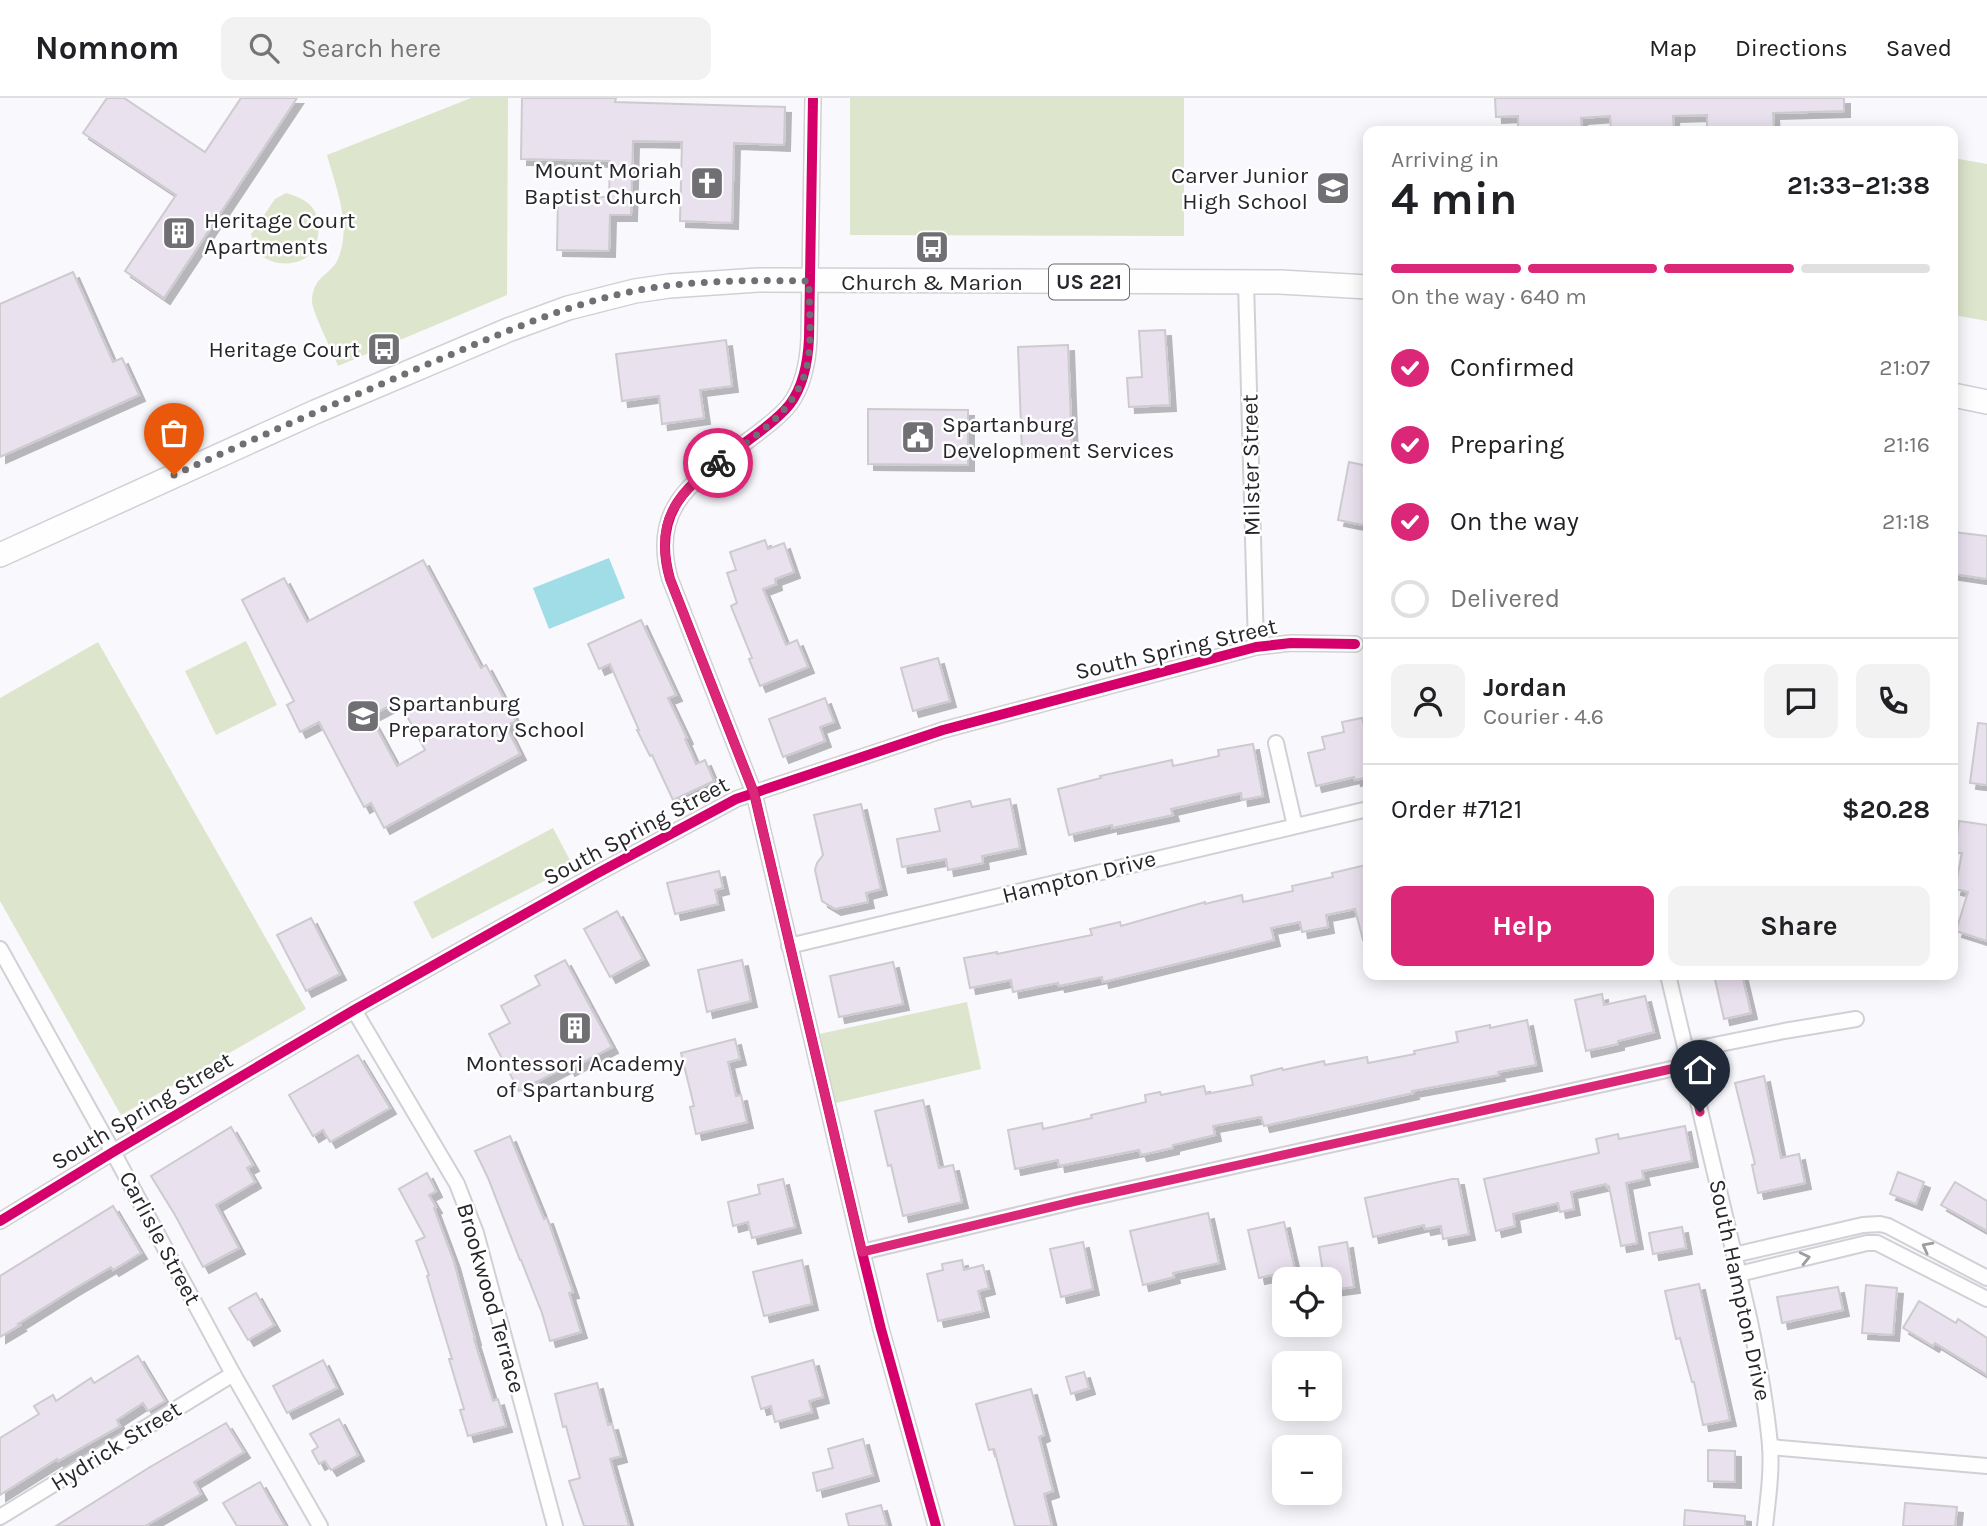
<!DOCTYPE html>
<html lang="en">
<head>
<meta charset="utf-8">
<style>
	:root { --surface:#fff; --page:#f2f2f2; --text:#202124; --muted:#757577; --line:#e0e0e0; --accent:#db2777 }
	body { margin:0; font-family:Karla,sans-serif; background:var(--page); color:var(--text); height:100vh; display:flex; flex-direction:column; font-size:26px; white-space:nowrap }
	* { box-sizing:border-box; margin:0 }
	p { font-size:23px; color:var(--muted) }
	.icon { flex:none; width:38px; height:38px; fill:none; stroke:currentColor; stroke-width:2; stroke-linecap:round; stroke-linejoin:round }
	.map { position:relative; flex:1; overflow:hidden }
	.side { position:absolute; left:1363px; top:28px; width:595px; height:854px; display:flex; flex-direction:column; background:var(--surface); border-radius:14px; box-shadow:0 4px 18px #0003 }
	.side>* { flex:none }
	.buttons { position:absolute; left:1272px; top:1169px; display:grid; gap:14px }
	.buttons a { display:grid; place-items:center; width:70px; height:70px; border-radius:14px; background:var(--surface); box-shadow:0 4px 18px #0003; font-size:35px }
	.pin { position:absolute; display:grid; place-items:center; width:60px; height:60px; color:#fff; margin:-72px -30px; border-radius:50% 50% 50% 0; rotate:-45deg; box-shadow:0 0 7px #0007 }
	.pin .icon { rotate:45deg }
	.courier { position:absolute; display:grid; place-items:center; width:70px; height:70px; margin:-35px; border:5px solid #db2777; border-radius:50%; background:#fff; color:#222; box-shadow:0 2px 9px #0007 }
	.headline em { font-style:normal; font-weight:700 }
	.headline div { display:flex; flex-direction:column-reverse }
	.headline { display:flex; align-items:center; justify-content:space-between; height:119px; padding:0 28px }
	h1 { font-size:46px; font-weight:700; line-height:52px }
	.bar { display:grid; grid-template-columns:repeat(4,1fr); gap:10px 7px; align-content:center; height:84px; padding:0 28px }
	.bar i { height:9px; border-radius:5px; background:var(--line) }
	.bar .active { background:var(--accent) }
	.bar p { grid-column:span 4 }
	.line { display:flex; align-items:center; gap:18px; padding:0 28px; border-top:2px solid var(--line) }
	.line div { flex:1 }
	.round { display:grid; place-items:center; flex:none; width:74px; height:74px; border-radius:14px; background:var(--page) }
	ol { padding:0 28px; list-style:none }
	li { display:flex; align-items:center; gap:21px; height:77px }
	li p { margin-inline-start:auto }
	li .icon { padding:7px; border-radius:50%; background:var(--accent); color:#fff; stroke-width:4 }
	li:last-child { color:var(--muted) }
	li i { width:38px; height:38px; border:4px solid var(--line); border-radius:50% }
	.button { display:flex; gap:14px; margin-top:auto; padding:14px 28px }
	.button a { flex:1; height:80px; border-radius:14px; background:var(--accent); color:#fff; font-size:28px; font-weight:700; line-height:80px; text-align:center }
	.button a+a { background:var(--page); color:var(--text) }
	header { display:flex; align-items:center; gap:42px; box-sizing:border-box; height:98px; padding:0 35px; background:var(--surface); border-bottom:2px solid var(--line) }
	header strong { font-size:33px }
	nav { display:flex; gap:38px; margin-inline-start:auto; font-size:24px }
	.search { width:490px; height:63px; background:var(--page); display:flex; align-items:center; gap:18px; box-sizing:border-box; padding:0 24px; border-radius:14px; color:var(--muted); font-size:26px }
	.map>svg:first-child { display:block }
	.green { fill:#dee5cd }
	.water { fill:#a1dde7 }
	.building { fill:#e9e1ee; stroke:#cdcbcf; stroke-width:2; fill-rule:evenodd; filter:url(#shadow) }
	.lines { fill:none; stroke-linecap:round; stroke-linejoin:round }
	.street-casing { stroke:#d1d0d4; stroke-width:18 }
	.primary-casing { stroke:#d1d0d4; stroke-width:26 }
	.street { stroke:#fefeff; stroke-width:14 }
	.primary { stroke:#fefeff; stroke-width:23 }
	.cycleway-casing { stroke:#fff; stroke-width:15 }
	.cycleway { stroke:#d6006c; stroke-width:10 }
	.oneway { stroke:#9d9da0 }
	.done { stroke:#707074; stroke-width:7; stroke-dasharray:0 12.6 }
	.route { stroke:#db2777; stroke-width:9 }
	.labels { text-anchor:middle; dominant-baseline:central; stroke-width:5; stroke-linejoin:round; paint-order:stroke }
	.shield { fill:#fff; stroke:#68676b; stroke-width:2 }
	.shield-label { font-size:21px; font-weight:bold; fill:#27262b }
	.poi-label { font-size:23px; fill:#27262b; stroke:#fff; text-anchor:end }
	.street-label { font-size:23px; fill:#27262b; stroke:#fff }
</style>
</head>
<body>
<header>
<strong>Nomnom</strong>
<div class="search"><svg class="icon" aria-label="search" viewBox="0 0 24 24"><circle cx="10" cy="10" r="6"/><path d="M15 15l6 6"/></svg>Search here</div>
<nav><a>Map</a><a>Directions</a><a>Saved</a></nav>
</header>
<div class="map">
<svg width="1987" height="1428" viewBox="0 0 1987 1428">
	<defs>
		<filter id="shadow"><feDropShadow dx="6" dy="6" stdDeviation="0" flood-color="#0004"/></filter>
	</defs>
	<rect width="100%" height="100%" fill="#f9f8fd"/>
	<g class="green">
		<path d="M471,0H508L507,197L338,268C334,257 311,211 312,203C313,178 329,178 337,163C353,130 336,90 327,57Z"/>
		<polygon points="850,0 1184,0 1184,138 850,137"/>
		<polygon points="1953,60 1987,66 1987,223 1953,217"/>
		<path d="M286,95C294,97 306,102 311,108C323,121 320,148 307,159C290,171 262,166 253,147C252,143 252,139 251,136L275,101Z"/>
		<polygon points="246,543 277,607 216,637 185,573"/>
		<polygon points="98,544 306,911 121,1017 0,803 0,600"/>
		<polygon points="553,730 573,768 432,841 413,804"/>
		<polygon points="967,904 981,971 827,1007 810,938"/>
	</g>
	<polygon class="water" points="609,460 625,500 549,531 533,490"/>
	<g class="building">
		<polygon points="107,0 124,0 205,54 241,0 297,0 164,200 125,173 176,97 83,35"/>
		<polygon points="522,0 616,0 615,4 785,9 784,47 734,45 732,125 680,123 682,44 633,43 631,117 610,117 609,153 557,152 558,98 609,99 610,63 521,61"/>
		<polygon points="1495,0 1844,0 1844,13 1773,15 1774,33 1707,33 1707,17 1673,18 1674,33 1611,33 1610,18 1581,20 1582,33 1518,33 1518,18 1496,19"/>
		<polygon points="73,174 113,264 122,260 139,297 0,359 0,206"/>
		<polygon points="1165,232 1170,307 1129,309 1127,280 1142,279 1139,233"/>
		<polygon points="726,242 732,288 700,292 704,320 662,326 659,298 622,303 616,256"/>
		<polygon points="1068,247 1072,352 1022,354 1018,249"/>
		<polygon points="868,311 968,312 968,367 868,366"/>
		<polygon points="1349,364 1368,368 1368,428 1338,422"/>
		<polygon points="1953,434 1987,438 1987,481 1953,476"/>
		<polygon points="765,442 768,451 784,445 794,474 775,481 776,486 763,491 786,547 797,542 808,569 760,588 749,561 752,560 731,508 737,505 727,475 736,472 730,454"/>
		<path d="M423,462L481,570L486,567L516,623L506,628L520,656L384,730L371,705L364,709L319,624L300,634L287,607L294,603L242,502L284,480L307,524ZM399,603L425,652L397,668L370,618Z"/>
		<polygon points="641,522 676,597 668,600 687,640 685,641 696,666 705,662 714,683 673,702 652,657 650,658 637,632 639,632 610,566 599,571 588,546"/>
		<polygon points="938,560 950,603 913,613 901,570"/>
		<polygon points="825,600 834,624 820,629 825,643 783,659 769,621"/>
		<polygon points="1362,620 1364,627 1368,626 1368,679 1355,682 1354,679 1316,688 1308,655 1325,651 1322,639 1344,634 1342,624"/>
		<polygon points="1978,625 1987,626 1987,687 1970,685"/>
		<polygon points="1253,646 1263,698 1242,702 1241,695 1171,711 1173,717 1112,730 1112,727 1069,737 1058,691 1101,680 1100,678 1172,662 1173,668 1219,658 1218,652"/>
		<polygon points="1010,701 1020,750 982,758 983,765 948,772 946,761 902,769 897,741 940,733 935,711 970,703 972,709"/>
		<polygon points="861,706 881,791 866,795 868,804 835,811 822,803 815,772 817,765 823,757 814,717"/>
		<polygon points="1959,723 1987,727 1987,843 1956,833 1968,794 1955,791 1962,755 1955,755"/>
		<polygon points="1366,767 1368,778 1368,842 1363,842 1355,811 1326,817 1328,829 1302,834 1300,824 1271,830 1274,842 1103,884 1102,879 1059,888 1058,885 1013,894 1011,882 970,890 964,860 997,854 997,856 1092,837 1090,831 1120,824 1121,828 1205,804 1205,806 1242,797 1243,804 1293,793 1292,788 1333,779 1332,775"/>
		<polygon points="719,773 723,790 715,792 718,806 675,816 667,785"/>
		<polygon points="617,813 643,861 610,879 584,831"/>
		<polygon points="311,820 340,876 306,893 277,837"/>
		<polygon points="565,862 612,949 569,972 567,968 519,993 489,936 510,925 501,908 540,887 535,878"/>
		<polygon points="742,862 751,903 707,914 698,872"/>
		<polygon points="893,864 903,906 839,919 830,878"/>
		<polygon points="1714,877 1742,877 1751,915 1724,921"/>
		<polygon points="1602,896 1604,907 1645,898 1654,934 1618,943 1618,946 1586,953 1575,902"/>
		<polygon points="1527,922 1536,967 1498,974 1499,977 1412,993 1413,995 1264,1028 1261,1019 1213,1028 1215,1037 1173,1047 1173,1050 1141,1057 1139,1052 1059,1068 1058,1062 1015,1071 1008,1032 1042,1025 1043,1031 1092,1020 1091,1017 1146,1004 1145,997 1160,994 1161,997 1204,988 1206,996 1253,987 1251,978 1282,970 1283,972 1324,963 1325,967 1367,959 1368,965 1415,956 1414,953 1458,944 1456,934 1490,927 1490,930"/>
		<polygon points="735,941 740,961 728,964 736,998 741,997 747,1024 696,1036 690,1009 694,1008 681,955"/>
		<polygon points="358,957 390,1010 330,1044 323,1032 313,1038 289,997"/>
		<polygon points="1764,978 1781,1060 1799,1056 1805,1085 1758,1095 1752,1067 1755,1066 1735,985"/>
		<polygon points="923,1002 939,1070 953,1067 962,1104 903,1118 891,1067 888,1068 875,1013"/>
		<polygon points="1685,1028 1692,1063 1642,1073 1644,1081 1626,1085 1637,1145 1621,1148 1609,1088 1607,1089 1606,1086 1571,1094 1574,1111 1560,1114 1558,1105 1513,1116 1515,1128 1496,1133 1484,1081 1599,1055 1596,1041 1618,1036 1619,1041"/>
		<polygon points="231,1029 253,1067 247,1070 255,1084 216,1107 239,1150 203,1169 175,1117 151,1078"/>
		<polygon points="510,1038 544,1121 547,1120 557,1148 573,1194 569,1195 581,1234 550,1243 542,1215 521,1162 520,1162 488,1080 475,1053"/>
		<polygon points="1898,1074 1924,1084 1916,1106 1890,1096"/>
		<polygon points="427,1075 436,1093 429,1097 436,1109 434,1110 454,1164 475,1241 474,1241 493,1303 498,1301 506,1328 468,1338 460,1312 464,1311 449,1261 452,1261 427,1178 429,1177 416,1143 425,1139 399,1091"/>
		<polygon points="783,1081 795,1129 752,1140 748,1124 733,1128 728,1104 760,1096 758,1087"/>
		<polygon points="1452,1081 1458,1081 1469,1136 1443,1141 1441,1128 1425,1131 1424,1127 1373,1139 1365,1100"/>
		<polygon points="1955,1084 1987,1103 1987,1133 1941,1107"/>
		<polygon points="113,1108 141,1155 113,1172 111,1169 72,1192 18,1226 20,1227 0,1239 0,1178"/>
		<polygon points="1208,1115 1219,1165 1173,1175 1174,1179 1143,1187 1130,1133"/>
		<polygon points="1284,1124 1295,1172 1259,1180 1248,1132"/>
		<polygon points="1682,1129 1686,1150 1653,1156 1649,1135"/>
		<polygon points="1083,1144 1093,1191 1061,1199 1050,1151"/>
		<polygon points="1347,1144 1354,1189 1330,1192 1330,1181 1324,1181 1319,1149"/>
		<polygon points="802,1162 812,1206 764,1218 753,1174"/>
		<polygon points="962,1162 964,1172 983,1167 989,1190 978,1193 983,1213 938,1223 927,1176 943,1172 942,1166"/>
		<polygon points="1699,1186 1730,1322 1703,1327 1694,1284 1692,1284 1680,1240 1676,1241 1665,1193"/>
		<polygon points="1866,1187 1897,1190 1893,1237 1862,1235"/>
		<polygon points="1838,1189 1843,1212 1782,1225 1777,1199"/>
		<polygon points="256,1195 274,1227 248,1242 229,1210"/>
		<polygon points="1919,1203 1956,1225 1958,1221 1987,1240 1987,1277 1935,1245 1933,1248 1903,1230"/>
		<polygon points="138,1258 165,1303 148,1313 143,1305 117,1322 120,1328 58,1363 57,1361 0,1397 0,1340 39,1316 34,1308 53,1297 56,1303 91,1280 94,1285"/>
		<polygon points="323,1262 337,1290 287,1315 273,1288"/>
		<polygon points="813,1262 823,1299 809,1303 812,1314 775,1324 771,1308 761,1311 752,1279"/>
		<polygon points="1084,1274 1089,1290 1071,1296 1066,1279"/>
		<polygon points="597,1285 608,1327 612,1326 621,1358 610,1361 629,1428 584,1428 569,1383 580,1380 566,1328 563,1329 555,1296"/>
		<polygon points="1031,1291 1044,1337 1039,1339 1053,1393 1044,1396 1052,1428 1015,1428 994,1351 989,1352 976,1306"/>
		<polygon points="339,1321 358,1357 331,1372 325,1363 319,1366 312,1353 318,1349 310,1336"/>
		<polygon points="226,1325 244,1354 194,1384 201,1396 145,1428 56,1428 150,1369"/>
		<polygon points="863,1341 873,1377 817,1393 813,1375 833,1370 828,1351"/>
		<polygon points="1708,1352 1735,1353 1735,1384 1708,1383"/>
		<polygon points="260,1384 285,1428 237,1428 223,1405"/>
		<polygon points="1905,1405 1957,1409 1955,1428 1903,1428"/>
		<polygon points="881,1407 887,1428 849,1428 846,1416"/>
		<polygon points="1685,1412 1745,1418 1745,1428 1684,1428"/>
	</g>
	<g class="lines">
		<g class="street-casing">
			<g id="street">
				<path d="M813,0L809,240C808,264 804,287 790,306C780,319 767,328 754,338C700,379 648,404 670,481L754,695L862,1154L881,1231L936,1428"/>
				<polyline points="1246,184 1256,549"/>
				<polyline points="1276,645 1295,728"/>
				<polyline points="789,848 1368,711"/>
				<polyline points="0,851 113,1054 233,1276 320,1428"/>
				<path d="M1668,877L1749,1219C1758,1261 1766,1304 1770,1347C1772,1374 1768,1401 1765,1428"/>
				<polyline points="354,912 457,1086 476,1135 555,1428"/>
				<polyline points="1685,953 1784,933 1856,921"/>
				<polyline points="0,1123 113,1054 354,912 596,776 736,701 943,632 1256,549 1291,545 1355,546"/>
				<polyline points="862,1154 1076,1103 1689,967"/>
				<polyline points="1734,1157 1863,1127 1880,1126 1888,1128 1987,1180"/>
				<polyline points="1739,1176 1867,1145 1877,1145 1987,1201"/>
				<polyline points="1770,1349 1987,1368"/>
				<polyline points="0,1419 233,1276"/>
			</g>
		</g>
		<g class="primary-casing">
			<g id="primary">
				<polyline points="1953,297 1987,304"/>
				<polyline points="0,457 315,314 508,232 568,210 635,193 669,188 758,182 1280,184 1368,189"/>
			</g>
		</g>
		<use href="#street" class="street"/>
		<use href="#primary" class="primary"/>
		<g class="cycleway-casing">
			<g id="cycleway">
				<path d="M813,0L809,240C808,264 804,287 790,306C780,319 767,328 754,338C700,379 648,404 670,481L754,695L862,1154L881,1231L936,1428"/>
				<polyline points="0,1123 113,1054 354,912 596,776 736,701 943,632 1256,549 1291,545 1355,546"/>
			</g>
		</g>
		<use href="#cycleway" class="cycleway"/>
	</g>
	<defs><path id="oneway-chevron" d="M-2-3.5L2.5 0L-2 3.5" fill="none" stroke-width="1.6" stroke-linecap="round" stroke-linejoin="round" transform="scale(1.75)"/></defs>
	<g class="oneway">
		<use href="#oneway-chevron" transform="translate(1927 1149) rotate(-152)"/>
		<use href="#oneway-chevron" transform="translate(1805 1160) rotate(-13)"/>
	</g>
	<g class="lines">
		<path class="done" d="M174,377C260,338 346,301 433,264C498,237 564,207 634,193C691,182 751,182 809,183C809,209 812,238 808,263C799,313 755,338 718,365"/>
		<path class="route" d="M718,365C674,399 654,424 670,481L754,695L862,1154L1076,1103L1689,967L1700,1014"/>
	</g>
	<defs>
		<g id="church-square" transform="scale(1.75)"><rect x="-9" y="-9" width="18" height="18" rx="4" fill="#707074" stroke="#fff"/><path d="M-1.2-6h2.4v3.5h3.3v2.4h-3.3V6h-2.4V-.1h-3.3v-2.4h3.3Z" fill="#fff"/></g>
		<g id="school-square" transform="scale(1.75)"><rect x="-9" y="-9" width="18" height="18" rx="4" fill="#707074" stroke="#fff"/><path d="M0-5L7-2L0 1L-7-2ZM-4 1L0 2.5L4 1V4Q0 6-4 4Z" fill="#fff"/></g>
		<g id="building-square" transform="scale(1.75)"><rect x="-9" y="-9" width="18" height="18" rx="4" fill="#707074" stroke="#fff"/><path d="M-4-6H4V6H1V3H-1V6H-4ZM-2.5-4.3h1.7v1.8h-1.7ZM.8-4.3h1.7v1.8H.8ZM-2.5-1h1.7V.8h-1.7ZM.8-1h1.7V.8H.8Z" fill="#fff"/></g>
		<g id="bus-square" transform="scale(1.75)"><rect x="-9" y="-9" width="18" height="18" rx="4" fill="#707074" stroke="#fff"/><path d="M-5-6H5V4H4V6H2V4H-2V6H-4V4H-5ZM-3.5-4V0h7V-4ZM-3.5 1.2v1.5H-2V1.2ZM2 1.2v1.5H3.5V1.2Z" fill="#fff"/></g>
		<g id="civic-square" transform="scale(1.75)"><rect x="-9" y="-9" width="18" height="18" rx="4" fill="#707074" stroke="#fff"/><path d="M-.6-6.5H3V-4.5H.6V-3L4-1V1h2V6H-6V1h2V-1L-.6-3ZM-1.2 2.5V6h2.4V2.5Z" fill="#fff"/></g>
	</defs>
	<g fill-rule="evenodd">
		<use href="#church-square" x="707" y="85"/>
		<use href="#school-square" x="1333" y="90"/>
		<use href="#building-square" x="179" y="135"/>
		<use href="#bus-square" x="932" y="149"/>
		<use href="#bus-square" x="384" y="251"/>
		<use href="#civic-square" x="918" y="339"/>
		<use href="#school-square" x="363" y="618"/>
		<use href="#building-square" x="575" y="930"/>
	</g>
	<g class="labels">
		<rect class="shield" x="1049" y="166.5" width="80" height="35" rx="5"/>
		<g class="shield-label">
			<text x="1089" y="184">US 221</text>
		</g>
		<g class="poi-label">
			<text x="682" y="72">Mount Moriah<tspan x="682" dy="26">Baptist Church</tspan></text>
			<text x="1308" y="77">Carver Junior<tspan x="1308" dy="26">High School</tspan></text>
			<text x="204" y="122" text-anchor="start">Heritage Court<tspan x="204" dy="26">Apartments</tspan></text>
			<text x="932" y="184" text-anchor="middle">Church &amp; Marion</text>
			<text x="360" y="251">Heritage Court</text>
			<text x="942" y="326" text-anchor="start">Spartanburg<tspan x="942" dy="26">Development Services</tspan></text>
			<text x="388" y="605" text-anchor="start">Spartanburg<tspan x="388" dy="26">Preparatory School</tspan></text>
			<text x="575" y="965" text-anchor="middle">Montessori Academy<tspan x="575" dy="26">of Spartanburg</tspan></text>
		</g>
		<g class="street-label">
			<text transform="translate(1251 367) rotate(-91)">Milster Street</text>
			<text transform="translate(1176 551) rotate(-13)">South Spring Street</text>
			<text transform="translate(636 733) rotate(-28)">South Spring Street</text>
			<text transform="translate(1079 779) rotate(-14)">Hampton Drive</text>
			<text transform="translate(142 1013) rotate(-31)">South Spring Street</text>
			<text transform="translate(160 1140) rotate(62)">Carlisle Street</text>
			<text transform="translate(1740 1192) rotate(78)">South Hampton Drive</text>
			<text transform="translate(491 1200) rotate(74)">Brookwood Terrace</text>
			<text transform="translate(116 1348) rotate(-32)">Hydrick Street</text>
		</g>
	</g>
</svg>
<div class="buttons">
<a><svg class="icon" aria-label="locate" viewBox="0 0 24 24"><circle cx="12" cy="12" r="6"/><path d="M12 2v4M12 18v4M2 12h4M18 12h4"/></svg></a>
<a>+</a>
<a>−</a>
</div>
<div class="pin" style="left:174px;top:377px;background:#ea580c"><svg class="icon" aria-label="bag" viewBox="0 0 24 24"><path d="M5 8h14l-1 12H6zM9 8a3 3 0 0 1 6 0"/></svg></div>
<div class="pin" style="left:1700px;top:1014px;background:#1f2937"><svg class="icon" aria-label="home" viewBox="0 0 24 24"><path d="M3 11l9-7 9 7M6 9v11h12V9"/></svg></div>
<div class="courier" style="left:718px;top:365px"><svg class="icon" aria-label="bike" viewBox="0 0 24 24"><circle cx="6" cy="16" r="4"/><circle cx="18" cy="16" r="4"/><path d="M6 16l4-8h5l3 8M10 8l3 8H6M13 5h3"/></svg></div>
<section class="side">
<div class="headline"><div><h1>4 min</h1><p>Arriving in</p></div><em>21:33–21:38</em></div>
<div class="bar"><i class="active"></i><i class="active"></i><i class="active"></i><i></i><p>On the way · 640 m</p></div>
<ol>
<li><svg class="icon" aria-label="check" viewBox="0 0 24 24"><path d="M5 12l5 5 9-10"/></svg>Confirmed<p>21:07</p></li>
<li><svg class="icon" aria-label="check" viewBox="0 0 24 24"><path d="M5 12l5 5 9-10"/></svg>Preparing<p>21:16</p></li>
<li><svg class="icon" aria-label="check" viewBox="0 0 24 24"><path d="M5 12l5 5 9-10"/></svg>On the way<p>21:18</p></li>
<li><i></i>Delivered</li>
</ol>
<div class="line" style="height:126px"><a class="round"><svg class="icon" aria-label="person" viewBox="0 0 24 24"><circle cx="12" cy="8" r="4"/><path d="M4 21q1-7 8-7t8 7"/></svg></a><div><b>Jordan</b><p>Courier · 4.6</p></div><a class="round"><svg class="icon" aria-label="chat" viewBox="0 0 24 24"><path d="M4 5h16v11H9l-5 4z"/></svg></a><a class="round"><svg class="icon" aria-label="phone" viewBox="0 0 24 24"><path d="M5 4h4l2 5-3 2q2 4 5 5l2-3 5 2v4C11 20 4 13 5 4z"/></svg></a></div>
<div class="line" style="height:91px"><div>Order #7121</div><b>$20.28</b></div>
<div class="button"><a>Help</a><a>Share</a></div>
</section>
</div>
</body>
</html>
